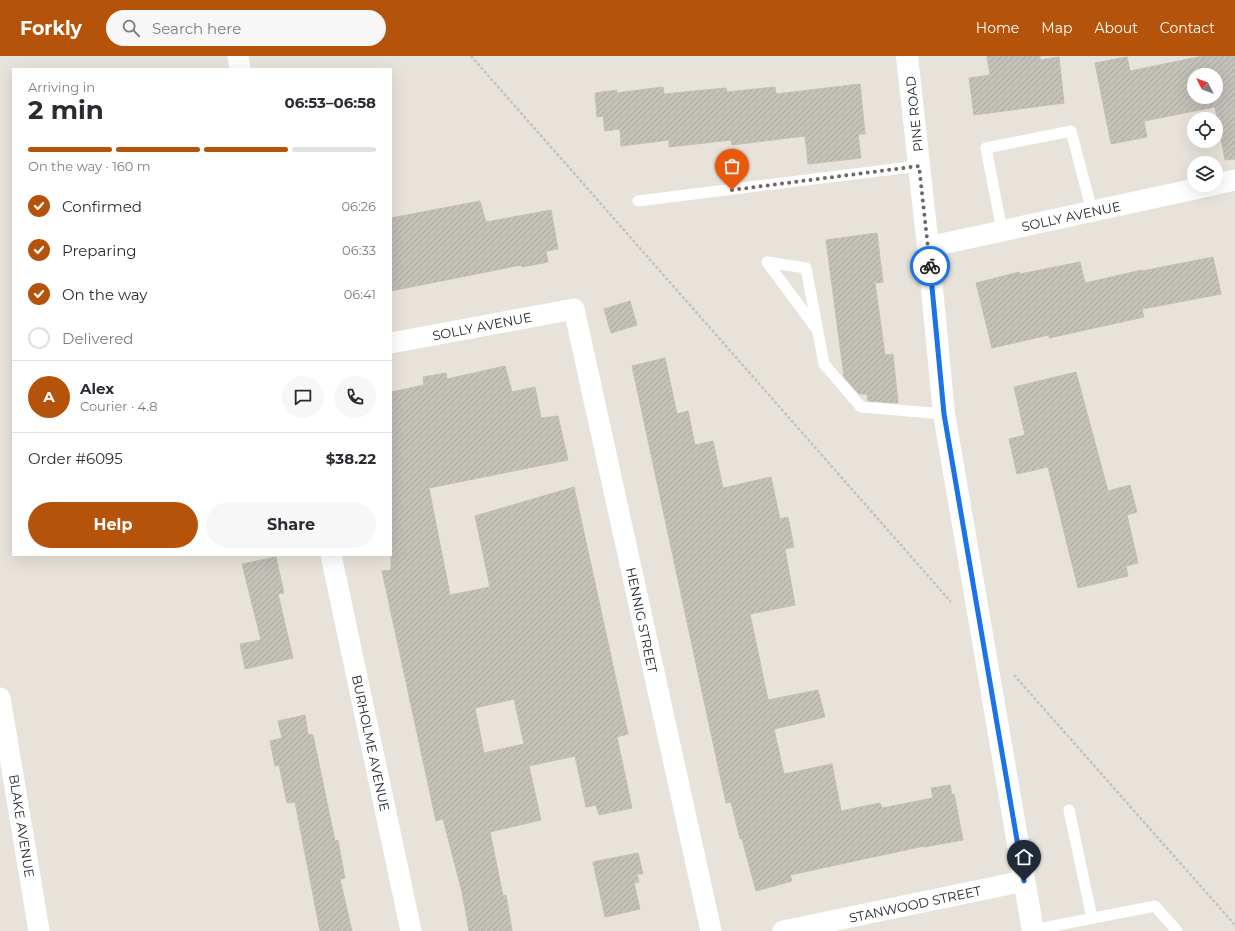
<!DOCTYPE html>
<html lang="en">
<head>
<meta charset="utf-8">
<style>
	:root { --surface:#fff; --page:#f7f7f7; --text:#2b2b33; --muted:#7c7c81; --line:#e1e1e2; --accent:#b45309 }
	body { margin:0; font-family:Montserrat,sans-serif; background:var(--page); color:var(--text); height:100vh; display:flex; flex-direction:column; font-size:15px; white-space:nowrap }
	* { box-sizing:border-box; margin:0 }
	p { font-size:13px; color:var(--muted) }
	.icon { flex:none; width:22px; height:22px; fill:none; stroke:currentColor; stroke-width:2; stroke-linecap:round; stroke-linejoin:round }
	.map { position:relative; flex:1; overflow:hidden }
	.side { position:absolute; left:12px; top:12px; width:380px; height:488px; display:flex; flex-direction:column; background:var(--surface); border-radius:0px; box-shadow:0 4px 16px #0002 }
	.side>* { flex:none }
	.needle { width:26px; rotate:312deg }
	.controls { position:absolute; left:1187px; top:12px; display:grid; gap:8px }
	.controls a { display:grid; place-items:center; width:36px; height:36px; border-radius:50%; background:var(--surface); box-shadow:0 4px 16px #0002; font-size:20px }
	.pin { position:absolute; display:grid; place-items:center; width:34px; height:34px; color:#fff; margin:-41px -17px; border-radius:50% 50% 50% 0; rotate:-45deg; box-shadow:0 0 4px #0007 }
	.pin .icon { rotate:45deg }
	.courier { position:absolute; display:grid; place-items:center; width:40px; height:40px; margin:-20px; border:3px solid #1a73e8; border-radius:50%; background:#fff; color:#222; box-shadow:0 1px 5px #0007 }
	.overview em { font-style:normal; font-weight:700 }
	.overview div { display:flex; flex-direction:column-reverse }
	.overview { display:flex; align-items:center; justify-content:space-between; height:68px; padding:0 16px }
	h1 { font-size:26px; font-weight:700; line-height:30px }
	.bar { display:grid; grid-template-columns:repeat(4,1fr); gap:6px 4px; align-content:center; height:48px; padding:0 16px }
	.bar i { height:5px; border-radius:3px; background:var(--line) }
	.bar .current { background:var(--accent) }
	.bar p { grid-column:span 4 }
	.line { display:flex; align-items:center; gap:10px; padding:0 16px; border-top:1px solid var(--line) }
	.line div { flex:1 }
	.round { display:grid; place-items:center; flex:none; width:42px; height:42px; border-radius:21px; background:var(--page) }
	ol { padding:0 16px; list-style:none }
	li { display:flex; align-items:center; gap:12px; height:44px }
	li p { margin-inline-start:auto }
	li .icon { padding:4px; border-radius:50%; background:var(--accent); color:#fff; stroke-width:4 }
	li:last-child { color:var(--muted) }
	li i { width:22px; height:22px; border:2px solid var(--line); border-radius:50% }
	.button { display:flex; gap:8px; margin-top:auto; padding:8px 16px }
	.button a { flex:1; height:46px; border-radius:24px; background:var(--accent); color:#fff; font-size:16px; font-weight:700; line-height:46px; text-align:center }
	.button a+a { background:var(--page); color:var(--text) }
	header { display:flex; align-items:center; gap:24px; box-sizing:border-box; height:56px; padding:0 20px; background:var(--accent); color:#fff }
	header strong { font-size:19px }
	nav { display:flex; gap:22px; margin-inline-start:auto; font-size:14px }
	.search { width:280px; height:36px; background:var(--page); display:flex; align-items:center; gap:10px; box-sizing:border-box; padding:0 14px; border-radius:22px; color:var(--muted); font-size:15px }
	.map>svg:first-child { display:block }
	.building { fill:url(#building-hatch); stroke:#c3bfb4; fill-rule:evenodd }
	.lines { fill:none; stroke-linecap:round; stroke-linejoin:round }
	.path { stroke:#c3c3c3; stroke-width:2.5; stroke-dasharray:3 2; stroke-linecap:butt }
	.lane { stroke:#fff; stroke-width:11 }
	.street { stroke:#fff; stroke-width:21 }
	.secondary { stroke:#fff; stroke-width:22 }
	.done { stroke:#6b6966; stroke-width:4; stroke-dasharray:0 7.2 }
	.route { stroke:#1a73e8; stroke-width:5 }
	.labels { text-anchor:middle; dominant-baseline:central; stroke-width:3; stroke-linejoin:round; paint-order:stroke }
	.street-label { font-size:13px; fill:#272727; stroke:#fff }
</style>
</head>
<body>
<header>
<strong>Forkly</strong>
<div class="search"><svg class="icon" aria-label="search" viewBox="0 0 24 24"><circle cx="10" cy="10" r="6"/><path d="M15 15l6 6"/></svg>Search here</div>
<nav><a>Home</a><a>Map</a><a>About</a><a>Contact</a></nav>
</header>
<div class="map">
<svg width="1235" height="875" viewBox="0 0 1235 875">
	<defs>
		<pattern id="building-hatch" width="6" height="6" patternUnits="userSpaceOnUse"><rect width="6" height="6" fill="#c4c1b9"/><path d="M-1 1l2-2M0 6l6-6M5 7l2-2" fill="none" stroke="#a8a69f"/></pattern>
	</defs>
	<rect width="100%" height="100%" fill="#e8e3da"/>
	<g class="building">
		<polygon points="987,0 1040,0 1040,4 1059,1 1064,47 974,59 969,22 990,19"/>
		<path d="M1203,0H1235V103L1225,104L1215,51L1144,65L1147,81L1111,88L1095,7L1127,1L1130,15ZM1194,19H1216V41H1194Z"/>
		<polygon points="860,28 865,78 858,78 861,102 808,108 805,80 732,89 731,84 669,91 669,84 621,90 620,73 605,75 603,60 597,61 595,37 617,34 616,37 663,31 664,38 726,32 727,36 775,31 776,38"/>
		<polygon points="480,145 486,166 551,154 558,193 546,195 548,206 522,211 521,209 391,235 391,162"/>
		<polygon points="877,177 883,226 875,227 885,299 893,298 898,347 868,345 867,338 859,338 844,321 826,184"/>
		<polygon points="1213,201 1221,238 1142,253 1144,261 1049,282 1049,279 992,292 976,227 1019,216 1020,218 1080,206 1085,227 1142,214 1142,215"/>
		<polygon points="630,245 637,269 611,277 604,253"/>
		<polygon points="665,302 677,358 688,355 695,389 713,385 723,432 771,421 780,463 788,461 794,491 785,493 795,549 750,558 768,644 818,634 825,661 774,673 784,718 832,708 841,755 880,747 882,752 933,742 931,732 950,729 952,739 954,738 963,784 924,791 924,790 790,819 792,825 756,835 742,783 740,783 731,746 726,747 632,310"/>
		<path d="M505,310L512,336L535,331L541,362L558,360L568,404L429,432L450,539L490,531L475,460L574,431L628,678L617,681L632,752L599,759L596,749L586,751L575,700L529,710L541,764L490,776L503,840L506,839L512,875H469L462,836L443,763L436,765L382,515L391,514V336L424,329L423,321L446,317L447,323ZM514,643L524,688L484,697L475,652Z"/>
		<polygon points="1076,316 1108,435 1130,429 1137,456 1127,459 1138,507 1126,510 1128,520 1078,532 1048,411 1017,418 1009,383 1025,379 1014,331"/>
		<polygon points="276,501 284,537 278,538 293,602 245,613 240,588 261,584 242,508"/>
		<polygon points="305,659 308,678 313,679 335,785 338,784 345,822 340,823 352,875 320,875 295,746 287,747 279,709 275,710 270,685 282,682 278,665"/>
		<polygon points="638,797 643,818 637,818 639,826 634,827 640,853 605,861 593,806"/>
	</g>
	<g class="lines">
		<g class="path">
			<polyline points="471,0 951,546"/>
			<polyline points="1014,619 1235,869"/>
		</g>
		<g class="lane">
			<polyline points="638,145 919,110"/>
			<polyline points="1002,175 986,92 1071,75 1092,155"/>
			<polyline points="818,275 767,206 806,212 824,308 861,351 944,358"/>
			<polyline points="1069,754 1092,862"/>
			<polyline points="1033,874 1155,850 1177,875"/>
		</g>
		<g class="street">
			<polyline points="238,0 240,13"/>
			<polyline points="1216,128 1235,124"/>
			<polyline points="928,191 1213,129"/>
			<polyline points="391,287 574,253 711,875"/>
			<polyline points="331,499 411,875"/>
			<polyline points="0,642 39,875"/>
			<polyline points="783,875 1024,825"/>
		</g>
		<polyline class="secondary" points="907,0 928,191 944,358 1033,875"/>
	</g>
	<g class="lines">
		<polyline class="done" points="732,134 919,110 930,210"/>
		<polyline class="route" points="930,210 944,358 1024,825"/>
	</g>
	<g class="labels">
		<g class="street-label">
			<text transform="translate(914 58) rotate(-96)">PINE ROAD</text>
			<text transform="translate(1071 160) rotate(-12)">SOLLY AVENUE</text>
			<text transform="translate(482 270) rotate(-11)">SOLLY AVENUE</text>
			<text transform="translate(642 564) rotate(78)">HENNIG STREET</text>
			<text transform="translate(371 687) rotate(78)">BURHOLME AVENUE</text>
			<text transform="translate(22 770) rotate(81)">BLAKE AVENUE</text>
			<text transform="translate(915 848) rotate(-12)">STANWOOD STREET</text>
		</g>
	</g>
</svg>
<div class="controls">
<a><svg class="needle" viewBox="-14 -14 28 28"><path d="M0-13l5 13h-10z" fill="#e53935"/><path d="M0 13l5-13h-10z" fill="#7c7c81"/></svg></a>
<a><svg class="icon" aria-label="locate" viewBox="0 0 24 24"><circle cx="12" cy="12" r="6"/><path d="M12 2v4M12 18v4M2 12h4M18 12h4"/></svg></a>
<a><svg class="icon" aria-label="layers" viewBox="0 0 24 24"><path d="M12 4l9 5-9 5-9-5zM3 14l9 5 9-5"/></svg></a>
</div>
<div class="pin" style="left:732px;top:134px;background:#ea580c"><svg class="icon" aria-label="bag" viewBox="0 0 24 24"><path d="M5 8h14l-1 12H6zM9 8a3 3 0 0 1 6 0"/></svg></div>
<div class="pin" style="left:1024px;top:825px;background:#1f2937"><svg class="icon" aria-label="home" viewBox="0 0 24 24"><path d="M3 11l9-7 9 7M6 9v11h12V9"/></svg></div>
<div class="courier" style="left:930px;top:210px"><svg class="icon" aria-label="bike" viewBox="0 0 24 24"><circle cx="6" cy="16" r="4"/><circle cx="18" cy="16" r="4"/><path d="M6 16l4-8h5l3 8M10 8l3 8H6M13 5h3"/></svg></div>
<section class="side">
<div class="overview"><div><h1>2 min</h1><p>Arriving in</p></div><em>06:53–06:58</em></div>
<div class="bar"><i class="current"></i><i class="current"></i><i class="current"></i><i></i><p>On the way · 160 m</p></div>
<ol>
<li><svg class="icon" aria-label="check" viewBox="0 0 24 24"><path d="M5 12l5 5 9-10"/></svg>Confirmed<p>06:26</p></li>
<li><svg class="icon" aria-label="check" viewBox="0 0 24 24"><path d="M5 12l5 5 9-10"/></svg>Preparing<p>06:33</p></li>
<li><svg class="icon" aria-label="check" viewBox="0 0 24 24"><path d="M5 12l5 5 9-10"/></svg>On the way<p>06:41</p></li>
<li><i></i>Delivered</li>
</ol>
<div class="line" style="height:72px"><b class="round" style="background:var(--accent);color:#fff">A</b><div><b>Alex</b><p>Courier · 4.8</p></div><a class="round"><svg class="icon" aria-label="chat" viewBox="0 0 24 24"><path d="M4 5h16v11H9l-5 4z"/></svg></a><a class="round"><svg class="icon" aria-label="phone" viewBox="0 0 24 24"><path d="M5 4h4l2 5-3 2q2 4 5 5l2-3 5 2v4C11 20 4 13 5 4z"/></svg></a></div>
<div class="line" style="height:52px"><div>Order #6095</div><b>$38.22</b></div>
<div class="button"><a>Help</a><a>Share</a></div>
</section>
</div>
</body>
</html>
